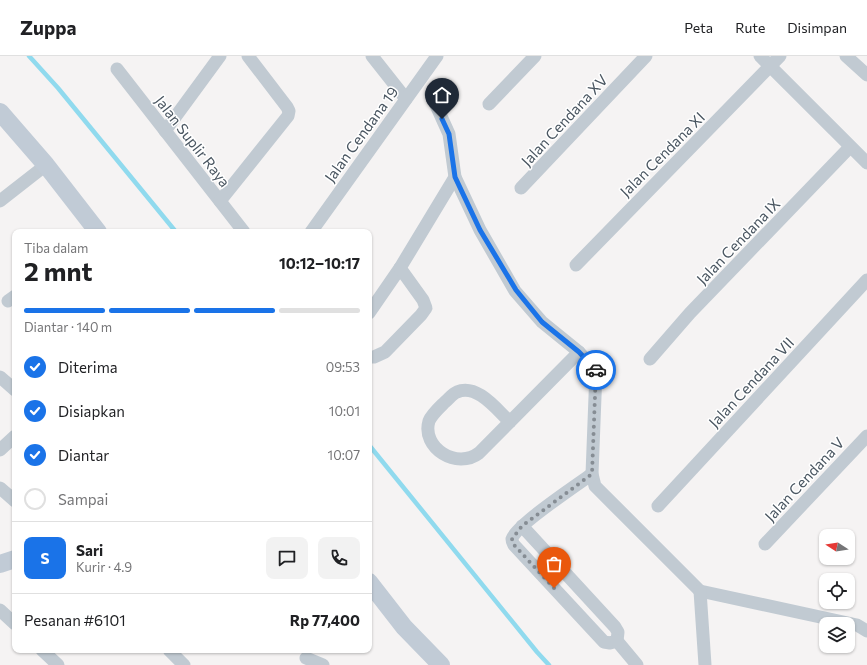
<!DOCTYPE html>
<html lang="id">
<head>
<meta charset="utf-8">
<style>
	:root { --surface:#fff; --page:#f2f2f2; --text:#202124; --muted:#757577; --line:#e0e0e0; --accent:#1a73e8 }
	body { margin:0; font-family:Commissioner,sans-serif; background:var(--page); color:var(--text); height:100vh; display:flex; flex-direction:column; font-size:15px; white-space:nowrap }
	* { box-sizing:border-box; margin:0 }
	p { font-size:13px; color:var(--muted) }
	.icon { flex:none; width:22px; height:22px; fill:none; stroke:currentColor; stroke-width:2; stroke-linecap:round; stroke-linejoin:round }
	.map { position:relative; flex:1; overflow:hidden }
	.drawer { position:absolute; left:12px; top:173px; width:360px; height:424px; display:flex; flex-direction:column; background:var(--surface); border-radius:8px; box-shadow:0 1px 3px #0004 }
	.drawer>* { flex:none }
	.needle { width:26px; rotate:282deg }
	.buttons { position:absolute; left:819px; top:473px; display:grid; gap:8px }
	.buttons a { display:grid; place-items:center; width:36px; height:36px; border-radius:8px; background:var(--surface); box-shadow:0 1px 3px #0004; font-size:20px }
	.pin { position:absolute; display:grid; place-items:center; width:34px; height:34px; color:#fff; margin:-41px -17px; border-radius:50% 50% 50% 0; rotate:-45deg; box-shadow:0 0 4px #0007 }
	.pin .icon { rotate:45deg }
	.courier { position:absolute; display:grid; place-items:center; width:40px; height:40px; margin:-20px; border:3px solid #1a73e8; border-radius:50%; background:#fff; color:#222; box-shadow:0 1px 5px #0007 }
	.summary em { font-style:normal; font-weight:700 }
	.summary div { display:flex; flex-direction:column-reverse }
	.summary { display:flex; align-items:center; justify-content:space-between; height:68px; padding:0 12px }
	h1 { font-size:26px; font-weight:700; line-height:30px }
	.bar { display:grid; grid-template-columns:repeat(4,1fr); gap:6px 4px; align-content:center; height:48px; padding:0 12px }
	.bar i { height:5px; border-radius:3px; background:var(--line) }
	.bar .active { background:var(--accent) }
	.bar p { grid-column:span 4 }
	.line { display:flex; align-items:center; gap:10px; padding:0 12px; border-top:1px solid var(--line) }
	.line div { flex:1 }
	.round { display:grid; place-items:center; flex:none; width:42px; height:42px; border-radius:8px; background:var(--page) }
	ol { padding:0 12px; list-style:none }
	li { display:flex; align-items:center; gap:12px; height:44px }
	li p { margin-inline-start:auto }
	li .icon { padding:4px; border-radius:50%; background:var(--accent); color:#fff; stroke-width:4 }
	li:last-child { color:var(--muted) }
	li i { width:22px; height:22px; border:2px solid var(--line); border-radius:50% }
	header { display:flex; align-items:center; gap:24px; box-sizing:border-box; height:56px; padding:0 20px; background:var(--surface); border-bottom:1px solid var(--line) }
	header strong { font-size:19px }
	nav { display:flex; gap:22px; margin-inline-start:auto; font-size:14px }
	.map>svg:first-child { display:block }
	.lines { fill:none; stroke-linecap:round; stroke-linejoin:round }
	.stream { stroke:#90daee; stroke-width:4.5 }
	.street { stroke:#c1cad2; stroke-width:13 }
	.secondary { stroke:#c1cbd6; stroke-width:18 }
	.done { stroke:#868d94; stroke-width:4; stroke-dasharray:0 7.2 }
	.route { stroke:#1a73e8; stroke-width:5 }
	.labels { text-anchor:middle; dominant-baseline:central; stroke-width:3; stroke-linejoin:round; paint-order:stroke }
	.street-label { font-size:15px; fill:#4a5661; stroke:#fff }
</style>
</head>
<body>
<header>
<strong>Zuppa</strong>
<nav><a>Peta</a><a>Rute</a><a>Disimpan</a></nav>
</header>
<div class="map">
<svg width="867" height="609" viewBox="0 0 867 609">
	<rect width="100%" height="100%" fill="#f5f3f3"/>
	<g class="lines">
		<g class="stream">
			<polyline points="29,0 58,32 176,176"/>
			<polyline points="369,389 537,596 549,609"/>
		</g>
		<g class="street">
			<polyline points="372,0 406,43"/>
			<polyline points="760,0 867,107"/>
			<polyline points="846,0 867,19"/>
			<polyline points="117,13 244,176"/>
			<polyline points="431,38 449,78 455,121 480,174 515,235 542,266 579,296 596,315 592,418 595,430 700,535 857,569 867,575"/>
			<polyline points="489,48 535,0"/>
			<polyline points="165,75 220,0"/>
			<polyline points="521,132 646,0"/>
			<polyline points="0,145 46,109"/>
			<polyline points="220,145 288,60 289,55 287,51 248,0"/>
			<polyline points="311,176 437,0"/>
			<polyline points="576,209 780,0"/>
			<polyline points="8,245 15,240"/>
			<polyline points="369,257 400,212 455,121"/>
			<polyline points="369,301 374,301 385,296 421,259 426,252 423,244 400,212"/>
			<polyline points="650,303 690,257 850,91"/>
			<polyline points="0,321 15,334"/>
			<path d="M510,366C497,354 477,327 457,336C452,338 449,343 445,346C440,351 432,358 429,365C421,392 457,414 479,397L579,296"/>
			<polyline points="0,394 15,380"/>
			<path d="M592,418C578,428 515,470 512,483C512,486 513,487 514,489L604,586L610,587L617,585"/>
			<polyline points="0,432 15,445"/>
			<polyline points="658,450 867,224"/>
			<polyline points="522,470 615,571 618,576 617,585"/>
			<polyline points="765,488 867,380"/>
			<polyline points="700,535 705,609"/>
			<polyline points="0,554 15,568"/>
			<polyline points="617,585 637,609"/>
			<polyline points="42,594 58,609"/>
			<polyline points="169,594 184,609"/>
			<polyline points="306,602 323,609"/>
		</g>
		<g class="secondary">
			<polyline points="0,56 46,109 98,176"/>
			<polyline points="0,508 15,503"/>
			<polyline points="369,526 404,571 441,609"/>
		</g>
	</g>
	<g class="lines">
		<polyline class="done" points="554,532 514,489 512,483 522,470 592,418 596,314"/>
		<polyline class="route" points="442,63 449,78 455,121 480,174 516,234 542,266 579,296 596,314"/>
	</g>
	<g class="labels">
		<g class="street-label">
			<text transform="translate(564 64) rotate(-47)">Jalan Cendana XV</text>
			<text transform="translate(361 78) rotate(-54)">Jalan Cendana 19</text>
			<text transform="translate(193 85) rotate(52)">Jalan Suplir Raya</text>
			<text transform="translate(662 98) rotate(-45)">Jalan Cendana XI</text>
			<text transform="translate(738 185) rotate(-46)">Jalan Cendana IX</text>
			<text transform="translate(751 326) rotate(-47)">Jalan Cendana VII</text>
			<text transform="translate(804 423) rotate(-47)">Jalan Cendana V</text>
		</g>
	</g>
</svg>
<div class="buttons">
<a><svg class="needle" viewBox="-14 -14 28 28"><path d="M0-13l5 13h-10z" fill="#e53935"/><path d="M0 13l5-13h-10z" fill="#757577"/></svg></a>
<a><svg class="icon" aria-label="locate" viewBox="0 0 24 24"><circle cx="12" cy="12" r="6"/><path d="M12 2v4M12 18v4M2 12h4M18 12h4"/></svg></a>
<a><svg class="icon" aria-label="layers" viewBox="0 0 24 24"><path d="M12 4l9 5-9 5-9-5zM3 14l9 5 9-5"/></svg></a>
</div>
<div class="pin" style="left:554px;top:532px;background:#ea580c"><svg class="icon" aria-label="bag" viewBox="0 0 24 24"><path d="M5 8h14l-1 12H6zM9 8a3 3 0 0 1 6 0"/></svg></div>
<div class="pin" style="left:442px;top:63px;background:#1f2937"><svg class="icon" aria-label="home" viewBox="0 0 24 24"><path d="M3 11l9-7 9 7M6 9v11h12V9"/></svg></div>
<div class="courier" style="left:596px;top:314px"><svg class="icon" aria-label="car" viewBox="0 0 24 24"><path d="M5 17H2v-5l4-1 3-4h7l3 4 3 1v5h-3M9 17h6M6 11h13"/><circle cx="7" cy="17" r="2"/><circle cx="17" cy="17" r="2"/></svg></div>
<section class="drawer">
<div class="summary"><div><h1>2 mnt</h1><p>Tiba dalam</p></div><em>10:12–10:17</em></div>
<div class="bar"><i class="active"></i><i class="active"></i><i class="active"></i><i></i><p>Diantar · 140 m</p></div>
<ol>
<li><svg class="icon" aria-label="check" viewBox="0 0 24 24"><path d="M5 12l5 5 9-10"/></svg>Diterima<p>09:53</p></li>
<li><svg class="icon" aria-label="check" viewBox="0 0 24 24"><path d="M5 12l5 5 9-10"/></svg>Disiapkan<p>10:01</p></li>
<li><svg class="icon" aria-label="check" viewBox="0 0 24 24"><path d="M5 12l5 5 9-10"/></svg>Diantar<p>10:07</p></li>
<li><i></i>Sampai</li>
</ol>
<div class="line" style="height:72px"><b class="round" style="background:var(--accent);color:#fff">S</b><div><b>Sari</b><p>Kurir · 4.9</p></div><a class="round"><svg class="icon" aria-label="chat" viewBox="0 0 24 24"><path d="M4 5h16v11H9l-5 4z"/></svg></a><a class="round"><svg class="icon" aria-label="phone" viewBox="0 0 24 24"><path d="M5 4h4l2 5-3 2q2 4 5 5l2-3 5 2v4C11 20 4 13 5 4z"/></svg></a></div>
<div class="line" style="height:52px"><div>Pesanan #6101</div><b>Rp 77,400</b></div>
</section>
</div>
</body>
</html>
